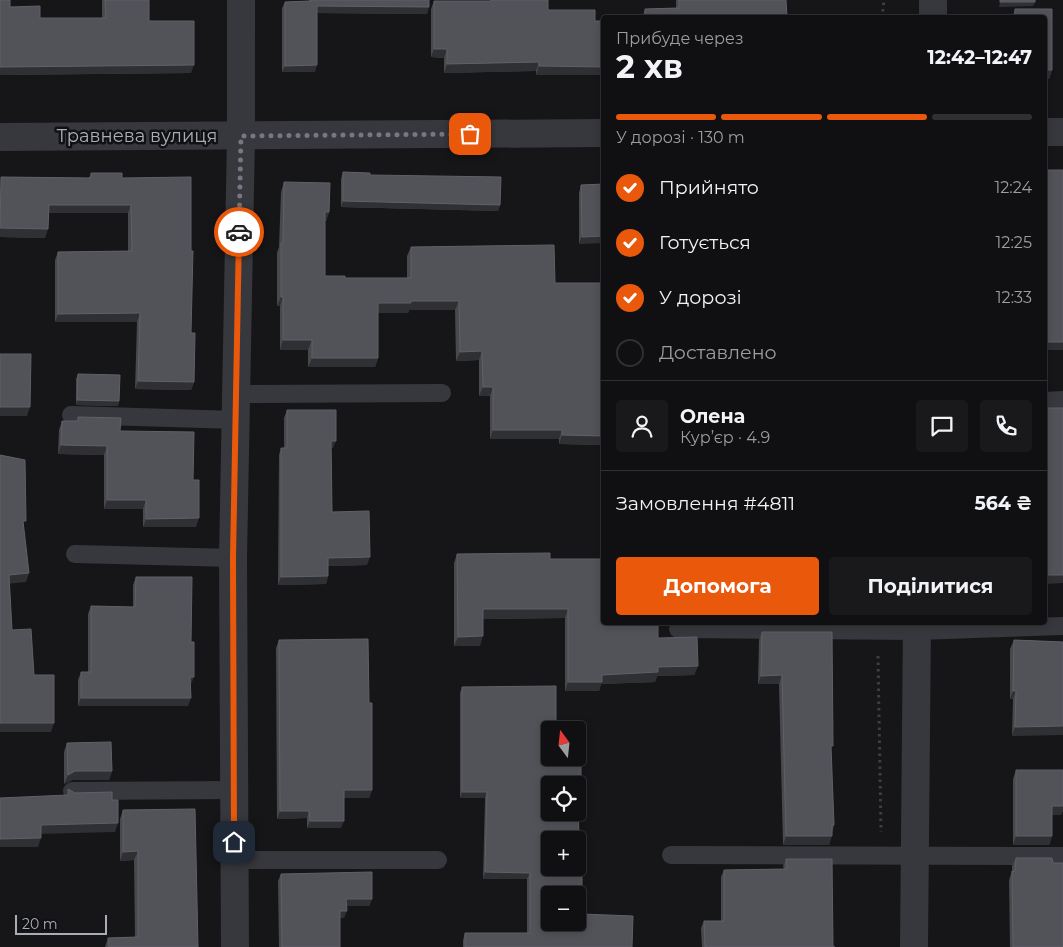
<!DOCTYPE html>
<html lang="uk">
<head>
<meta charset="utf-8">
<style>
	:root { --surface:#101012; --page:#19191b; --text:#f1f3f6; --muted:#9c9d9f; --line:#303032; --accent:#ea580c }
	body { margin:0; font-family:Montserrat,sans-serif; background:var(--page); color:var(--text); height:100vh; display:flex; flex-direction:column; font-size:19px; white-space:nowrap }
	* { box-sizing:border-box; margin:0 }
	p { font-size:16px; color:var(--muted) }
	.icon { flex:none; width:28px; height:28px; fill:none; stroke:currentColor; stroke-width:2; stroke-linecap:round; stroke-linejoin:round }
	.map { position:relative; flex:1; overflow:hidden }
	.side { position:absolute; left:601px; top:15px; width:446px; height:610px; display:flex; flex-direction:column; background:var(--surface); border-radius:5px; box-shadow:0 2px 8px #0003,0 0 0 1px var(--line) }
	.side>* { flex:none }
	.needle { width:32px; rotate:345deg }
	.controls { position:absolute; left:541px; top:721px; display:grid; gap:10px }
	.controls a { display:grid; place-items:center; width:45px; height:45px; border-radius:5px; background:var(--surface); box-shadow:0 2px 8px #0003,0 0 0 1px var(--line); font-size:25px }
	.scale { position:absolute; left:15px; bottom:12px; width:92px; box-sizing:border-box; padding-left:5px; border:2px solid #a8adb8; border-top:0; font-size:14px; line-height:18px; white-space:nowrap; color:#a8adb8; -webkit-text-stroke:4px #111113; paint-order:stroke }
	.pin { position:absolute; display:grid; place-items:center; width:42px; height:42px; color:#fff; margin:-21px; border-radius:10px; box-shadow:0 2px 8px #0006 }
	.courier { position:absolute; display:grid; place-items:center; width:50px; height:50px; margin:-25px; border:4px solid #ea580c; border-radius:50%; background:#fff; color:#222; box-shadow:0 1px 6px #0007 }
	.overview em { font-style:normal; font-weight:700 }
	.overview div { display:flex; flex-direction:column-reverse }
	.overview { display:flex; align-items:center; justify-content:space-between; height:85px; padding:0 15px }
	h1 { font-size:32px; font-weight:700; line-height:38px }
	.bar { display:grid; grid-template-columns:repeat(4,1fr); gap:8px 5px; align-content:center; height:60px; padding:0 15px }
	.bar i { height:6px; border-radius:4px; background:var(--line) }
	.bar .active { background:var(--accent) }
	.bar p { grid-column:span 4 }
	.line { display:flex; align-items:center; gap:12px; padding:0 15px; border-top:1px solid var(--line) }
	.line div { flex:1 }
	.round { display:grid; place-items:center; flex:none; width:52px; height:52px; border-radius:5px; background:var(--page) }
	ol { padding:0 15px; list-style:none }
	li { display:flex; align-items:center; gap:15px; height:55px }
	li p { margin-inline-start:auto }
	li .icon { padding:5px; border-radius:50%; background:var(--accent); color:#fff; stroke-width:4 }
	li:last-child { color:var(--muted) }
	li i { width:28px; height:28px; border:2px solid var(--line); border-radius:50% }
	.cta { display:flex; gap:10px; margin-top:auto; padding:10px 15px }
	.cta a { flex:1; height:58px; border-radius:5px; background:var(--accent); color:#fff; font-size:20px; font-weight:700; line-height:58px; text-align:center }
	.cta a+a { background:var(--page); color:var(--text) }
	.map>svg:first-child { display:block }
	.lines { fill:none; stroke-linecap:round; stroke-linejoin:round }
	.path { stroke:#3d3f44; stroke-width:3; stroke-dasharray:2.5 4; stroke-linecap:butt }
	.lane { stroke:#37383d; stroke-width:18 }
	.street { stroke:#37383d; stroke-width:28 }
	.wall { fill:#47494d }
	.shaded-wall { fill:#2f3033 }
	.building { fill:#525359; stroke:#5f6168; fill-rule:evenodd }
	.done { stroke:#757880; stroke-width:5; stroke-dasharray:0 9 }
	.route { stroke:#ea580c; stroke-width:6 }
	.labels { text-anchor:middle; dominant-baseline:central; stroke-width:5; stroke-linejoin:round; paint-order:stroke }
	.street-label { font-size:18px; fill:#a8adb8; stroke:#111113 }
</style>
</head>
<body>
<div class="map">
<svg width="1063" height="947" viewBox="0 0 1063 947">
	<rect width="100%" height="100%" fill="#161618"/>
	<g class="lines">
		<g class="path">
			<polyline points="882,18 884,0"/>
			<polyline points="878,656 881,832"/>
		</g>
		<g class="lane">
			<polyline points="236,394 442,393"/>
			<polyline points="1045,401 1063,400"/>
			<polyline points="71,415 236,420"/>
			<polyline points="75,554 233,558"/>
			<polyline points="678,629 917,631 1063,626"/>
			<polyline points="72,791 235,790"/>
			<polyline points="671,855 1063,856"/>
			<polyline points="234,860 438,860"/>
		</g>
		<g class="street">
			<polyline points="933,18 933,0"/>
			<polyline points="1045,132 1063,132"/>
			<polyline points="0,137 604,133"/>
			<polyline points="235,947 233,558 241,136 241,0"/>
			<polyline points="914,947 917,622"/>
		</g>
	</g>
	<g class="wall">
		<polygon points="102,0 149,0 149,21 191,73 0,75 10,7 40,18 102,18"/>
		<polygon points="309,0 429,0 427,14 317,13 315,72 282,72 282,8 285,2 309,1"/>
		<polygon points="491,0 548,0 548,10 595,10 536,75 536,71 444,73 444,58 431,57 431,9 434,1 490,1"/>
		<polygon points="676,0 786,0 787,17 832,18 642,18 645,9 676,8"/>
		<polygon points="1015,9 1052,9 1052,70 1049,79 1045,79 1045,18 1012,18"/>
		<polygon points="343,172 370,175 500,205 498,211 341,207 341,179"/>
		<polygon points="91,173 122,178 191,333 194,382 191,390 135,389 137,322 55,322 55,260 58,252 128,251 128,213 49,213 45,238 0,237 1,177 89,178"/>
		<polygon points="284,182 329,212 326,221 325,221 325,276 345,278 407,278 407,256 411,247 555,283 604,283 604,445 559,444 559,439 490,439 490,396 479,396 479,360 456,361 455,310 409,310 408,313 378,313 378,358 375,367 308,367 308,350 280,350 280,306 277,306 277,253 279,247 281,192"/>
		<polygon points="604,184 579,244 579,193 581,185"/>
		<polygon points="78,374 119,401 118,406 76,405 76,379"/>
		<polygon points="287,410 333,448 331,448 332,512 367,565 328,566 328,576 326,584 278,585 279,455 281,448 284,448 284,418"/>
		<polygon points="78,417 120,431 196,527 143,527 143,509 104,509 104,455 58,454 59,430 62,421 77,421"/>
		<polygon points="457,554 550,559 604,622 658,638 698,666 694,675 657,676 655,682 601,684 599,691 565,691 565,618 483,619 480,646 454,646 454,563"/>
		<polygon points="136,577 191,684 190,684 188,706 78,706 78,680 81,672 88,672 88,614 91,606 133,607 133,585"/>
		<polygon points="762,632 831,752 834,825 829,845 783,845 779,684 758,684 759,640"/>
		<polygon points="279,640 369,703 372,790 369,798 344,798 341,828 307,828 307,818 277,819 276,648"/>
		<polygon points="1014,640 1063,642 1012,736 1013,699 1010,699 1010,649"/>
		<polygon points="462,687 550,730 579,810 578,810 582,914 632,947 463,947 463,940 465,933 527,933 527,879 483,879 485,798 460,798 460,693"/>
		<polygon points="67,743 112,771 109,780 72,780 64,784 64,752"/>
		<polygon points="1016,770 1063,770 1063,810 1061,815 1052,815 1052,836 1049,845 1013,845 1013,779"/>
		<polygon points="123,810 198,947 105,947 108,938 135,937 134,860 120,861 120,819"/>
		<polygon points="1016,858 1053,863 1063,947 1010,947 1009,880 1012,871 1012,866"/>
		<polygon points="786,859 833,947 835,947 702,947 701,928 704,921 721,921 721,877 724,870 784,869 783,866"/>
		<polygon points="281,874 372,899 369,906 346,906 344,918 340,918 340,947 279,947 278,881"/>
	</g>
	<g class="shaded-wall">
		<polygon points="1000,2 1035,2 1033,6 999,7"/>
		<polygon points="317,6 429,7 427,14 315,13"/>
		<polygon points="434,49 447,49 444,58 431,57"/>
		<polygon points="539,62 536,71 444,73 447,64"/>
		<polygon points="194,65 191,73 0,75 0,67"/>
		<polygon points="317,65 315,72 282,72 285,66"/>
		<polygon points="539,66 604,67 604,75 536,75"/>
		<polygon points="1045,70 1052,70 1049,79 1045,79"/>
		<polygon points="343,201 500,205 498,211 341,207"/>
		<polygon points="49,205 131,205 128,213 46,213"/>
		<polygon points="325,212 329,212 326,221 321,221"/>
		<polygon points="0,228 48,229 45,238 0,237"/>
		<polygon points="604,236 604,243 579,244 582,237"/>
		<polygon points="281,297 283,297 280,306 277,306"/>
		<polygon points="411,301 459,301 455,310 409,310 408,313 374,313 378,303"/>
		<polygon points="140,313 137,322 55,322 58,314"/>
		<polygon points="283,340 312,340 308,350 280,350"/>
		<rect x="1045" y="342" width="18" height="8"/>
		<polygon points="482,351 479,360 456,361 460,352"/>
		<polygon points="312,358 378,358 375,367 308,367"/>
		<polygon points="138,381 194,382 191,390 135,389"/>
		<polygon points="483,387 493,387 490,396 479,396"/>
		<polygon points="77,400 119,401 118,406 76,405"/>
		<polygon points="0,407 30,407 27,416 0,416"/>
		<polygon points="493,430 562,430 559,439 490,439"/>
		<polygon points="562,435 604,436 604,445 559,444"/>
		<polygon points="331,441 336,441 333,448 329,448"/>
		<polygon points="61,445 107,446 104,455 58,454"/>
		<polygon points="107,500 146,500 143,509 104,509"/>
		<polygon points="199,518 196,527 143,527 146,519"/>
		<polygon points="370,557 367,565 325,566 328,558"/>
		<polygon points="29,573 26,582 6,584 9,575"/>
		<polygon points="1045,575 1063,575 1063,583 1045,584"/>
		<polygon points="328,576 326,584 278,585 281,577"/>
		<polygon points="483,609 568,609 565,618 479,619"/>
		<polygon points="483,636 480,646 454,646 458,637"/>
		<polygon points="698,666 694,675 657,676 655,682 601,684 599,691 565,691 568,682 602,675 658,667"/>
		<polygon points="782,675 779,684 758,684 761,676"/>
		<polygon points="190,677 194,677 191,684 188,684"/>
		<polygon points="1013,691 1016,691 1013,699 1010,699"/>
		<polygon points="81,698 191,698 188,706 78,706"/>
		<polygon points="0,723 54,723 51,732 0,732"/>
		<polygon points="1063,726 1063,735 1012,736 1015,727"/>
		<polygon points="75,771 112,771 109,780 72,780 64,784 68,775"/>
		<polygon points="344,790 372,790 369,798 341,798"/>
		<polygon points="462,792 487,792 485,798 460,798"/>
		<polygon points="578,804 581,804 579,810 578,810"/>
		<polygon points="1052,806 1063,806 1063,810 1061,815 1049,815"/>
		<polygon points="280,811 309,811 307,818 277,819"/>
		<polygon points="310,821 344,821 341,828 307,828"/>
		<polygon points="118,823 115,832 37,834 41,825"/>
		<polygon points="786,836 832,836 829,845 783,845"/>
		<polygon points="1016,836 1052,836 1049,845 1013,845"/>
		<polygon points="41,838 38,847 0,847 0,839"/>
		<polygon points="138,851 134,860 120,861 123,852"/>
		<polygon points="485,872 530,873 527,879 483,879"/>
		<polygon points="346,899 372,899 369,906 344,906"/>
		<polygon points="340,911 347,911 344,918 337,918"/>
	</g>
	<g class="building">
		<polygon points="0,0 10,0 10,7 40,6 40,18 106,18 105,0 149,0 149,21 194,21 194,65 0,67"/>
		<polygon points="311,0 429,0 429,7 317,6 317,65 285,66 285,2 311,1"/>
		<polygon points="491,0 548,0 548,10 595,10 595,21 604,21 604,67 539,66 539,62 447,64 447,49 434,49 434,1 491,1"/>
		<polygon points="679,0 786,0 787,17 832,16 832,18 645,18 645,9 679,8"/>
		<rect x="1000" y="0" width="35" height="2"/>
		<polygon points="1015,9 1052,9 1052,70 1045,70 1045,18 1015,18"/>
		<rect x="1045" y="170" width="18" height="172"/>
		<polygon points="343,172 370,173 370,175 501,177 500,205 343,201"/>
		<polygon points="91,173 122,173 122,178 191,177 191,251 193,251 191,333 195,333 194,382 138,381 140,313 58,314 58,252 132,251 131,205 49,205 48,229 0,228 1,177 91,178"/>
		<polygon points="284,182 330,183 329,212 325,212 325,276 345,276 345,278 411,278 411,247 554,245 555,283 604,283 604,436 562,435 562,430 493,430 493,387 483,387 482,351 460,352 459,301 411,301 411,303 378,303 378,358 312,358 312,340 283,340 283,297 281,297 281,243 283,243"/>
		<polygon points="604,184 604,236 582,237 581,185"/>
		<polygon points="0,354 31,354 30,407 0,407"/>
		<polygon points="78,374 120,375 119,401 77,400"/>
		<rect x="1045" y="408" width="18" height="167"/>
		<polygon points="287,410 336,410 336,441 331,441 332,512 369,511 370,557 328,558 328,576 281,577 281,448 287,448"/>
		<polygon points="78,417 121,418 120,431 194,432 193,480 199,480 199,518 146,519 146,500 107,500 107,446 61,445 62,421 78,421"/>
		<polygon points="0,455 25,460 26,521 23,521 29,573 9,575 12,630 31,629 34,675 54,675 54,723 0,723"/>
		<polygon points="550,553 550,559 604,559 604,622 658,622 658,638 697,637 698,666 658,667 658,672 602,675 602,682 568,682 568,609 483,609 483,636 458,637 457,554"/>
		<polygon points="136,577 192,577 191,642 194,642 194,677 190,677 191,698 81,698 81,672 91,672 91,606 135,607"/>
		<polygon points="762,632 832,632 833,746 831,746 834,825 832,825 832,836 786,836 782,675 761,676"/>
		<polygon points="368,639 369,703 372,703 372,790 344,790 344,821 310,821 309,811 280,811 279,640"/>
		<polygon points="1014,640 1063,642 1063,726 1015,727 1016,691 1013,691"/>
		<path d="M556,686V730H550V758H578V737L581,736V804H578L580,870H582V914L633,916L632,947H465V933H530V873L485,872L487,792H462V687ZM550,785H578V812H550ZM550,840H578V868H550ZM550,895H578V922H550Z"/>
		<polygon points="111,742 112,771 75,771 68,775 67,743"/>
		<polygon points="1016,770 1063,770 1063,806 1052,806 1052,836 1016,836"/>
		<polygon points="68,789 75,793 112,792 112,800 118,800 118,823 41,825 41,838 0,839 0,798 68,795"/>
		<polygon points="195,809 198,947 109,947 108,938 138,937 138,851 123,852 123,810"/>
		<polygon points="1016,858 1052,858 1053,863 1063,863 1063,947 1013,947 1012,871 1015,871"/>
		<polygon points="786,859 832,859 833,947 835,947 705,947 704,921 724,921 724,870 787,869"/>
		<polygon points="372,872 372,899 346,899 347,911 340,911 340,947 282,947 281,874"/>
	</g>
	<g class="lines">
		<polyline class="done" points="239,232 241,136 470,134"/>
		<polyline class="route" points="234,842 233,558 239,232"/>
	</g>
	<g class="labels">
		<g class="street-label">
			<text x="137" y="136">Травнева вулиця</text>
		</g>
	</g>
</svg>
<div class="controls">
<a><svg class="needle" viewBox="-14 -14 28 28"><path d="M0-13l5 13h-10z" fill="#e53935"/><path d="M0 13l5-13h-10z" fill="#9c9d9f"/></svg></a>
<a><svg class="icon" aria-label="locate" viewBox="0 0 24 24"><circle cx="12" cy="12" r="6"/><path d="M12 2v4M12 18v4M2 12h4M18 12h4"/></svg></a>
<a>+</a>
<a>−</a>
</div>
<div class="scale">20 m</div>
<div class="pin" style="left:470px;top:134px;background:#ea580c"><svg class="icon" aria-label="bag" viewBox="0 0 24 24"><path d="M5 8h14l-1 12H6zM9 8a3 3 0 0 1 6 0"/></svg></div>
<div class="pin" style="left:234px;top:842px;background:#1f2937"><svg class="icon" aria-label="home" viewBox="0 0 24 24"><path d="M3 11l9-7 9 7M6 9v11h12V9"/></svg></div>
<div class="courier" style="left:239px;top:232px"><svg class="icon" aria-label="car" viewBox="0 0 24 24"><path d="M5 17H2v-5l4-1 3-4h7l3 4 3 1v5h-3M9 17h6M6 11h13"/><circle cx="7" cy="17" r="2"/><circle cx="17" cy="17" r="2"/></svg></div>
<section class="side">
<div class="overview"><div><h1>2 хв</h1><p>Прибуде через</p></div><em>12:42–12:47</em></div>
<div class="bar"><i class="active"></i><i class="active"></i><i class="active"></i><i></i><p>У дорозі · 130 m</p></div>
<ol>
<li><svg class="icon" aria-label="check" viewBox="0 0 24 24"><path d="M5 12l5 5 9-10"/></svg>Прийнято<p>12:24</p></li>
<li><svg class="icon" aria-label="check" viewBox="0 0 24 24"><path d="M5 12l5 5 9-10"/></svg>Готується<p>12:25</p></li>
<li><svg class="icon" aria-label="check" viewBox="0 0 24 24"><path d="M5 12l5 5 9-10"/></svg>У дорозі<p>12:33</p></li>
<li><i></i>Доставлено</li>
</ol>
<div class="line" style="height:90px"><a class="round"><svg class="icon" aria-label="person" viewBox="0 0 24 24"><circle cx="12" cy="8" r="4"/><path d="M4 21q1-7 8-7t8 7"/></svg></a><div><b>Олена</b><p>Кур’єр · 4.9</p></div><a class="round"><svg class="icon" aria-label="chat" viewBox="0 0 24 24"><path d="M4 5h16v11H9l-5 4z"/></svg></a><a class="round"><svg class="icon" aria-label="phone" viewBox="0 0 24 24"><path d="M5 4h4l2 5-3 2q2 4 5 5l2-3 5 2v4C11 20 4 13 5 4z"/></svg></a></div>
<div class="line" style="height:65px"><div>Замовлення #4811</div><b>564 ₴</b></div>
<div class="cta"><a>Допомога</a><a>Поділитися</a></div>
</section>
</div>
</body>
</html>
